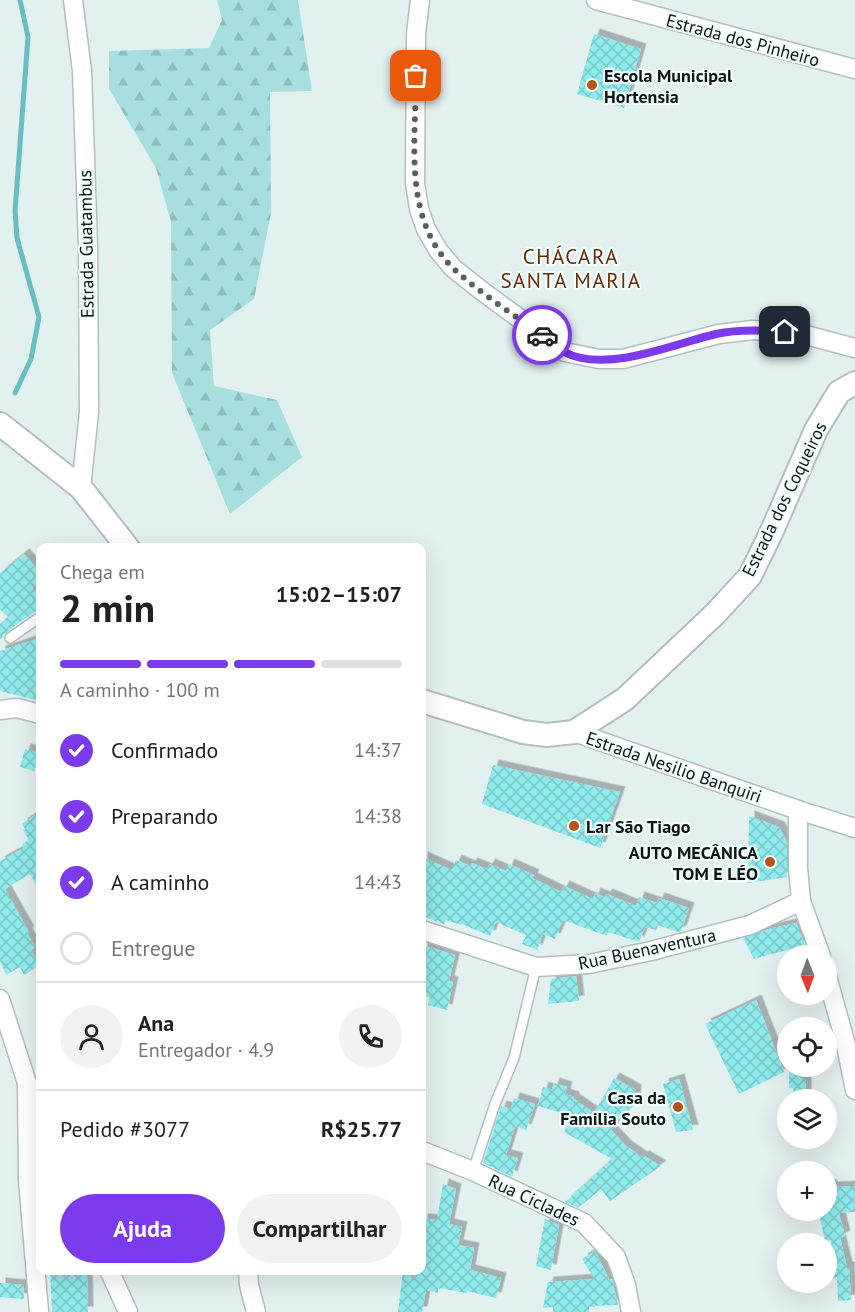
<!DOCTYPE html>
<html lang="pt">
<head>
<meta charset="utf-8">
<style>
	:root { --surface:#fff; --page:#f2f2f2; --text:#202124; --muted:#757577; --line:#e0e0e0; --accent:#7c3aed }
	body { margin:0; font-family:"PT Sans",sans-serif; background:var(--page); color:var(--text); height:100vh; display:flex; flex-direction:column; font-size:22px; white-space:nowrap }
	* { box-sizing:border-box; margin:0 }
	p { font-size:20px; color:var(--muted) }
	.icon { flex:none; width:33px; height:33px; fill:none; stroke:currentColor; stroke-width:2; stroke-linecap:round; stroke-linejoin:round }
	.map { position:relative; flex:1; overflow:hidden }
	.sheet { position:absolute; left:36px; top:543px; width:390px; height:732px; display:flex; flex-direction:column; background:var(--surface); border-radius:12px; box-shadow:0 6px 24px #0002 }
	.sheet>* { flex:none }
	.needle { width:39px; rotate:179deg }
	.tools { position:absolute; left:777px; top:945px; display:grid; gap:12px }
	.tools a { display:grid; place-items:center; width:60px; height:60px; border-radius:50%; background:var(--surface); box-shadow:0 6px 24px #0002; font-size:30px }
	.pin { position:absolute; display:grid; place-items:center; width:51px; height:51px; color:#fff; margin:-26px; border-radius:12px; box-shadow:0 3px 9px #0006 }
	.courier { position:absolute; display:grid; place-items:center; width:60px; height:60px; margin:-30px; border:4px solid #7c3aed; border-radius:50%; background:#fff; color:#222; box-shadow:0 2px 8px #0007 }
	.headline em { font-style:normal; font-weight:600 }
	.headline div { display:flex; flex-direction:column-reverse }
	.headline { display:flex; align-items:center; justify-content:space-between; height:102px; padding:0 24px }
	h1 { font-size:39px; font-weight:600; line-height:45px }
	.bar { display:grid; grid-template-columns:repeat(4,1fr); gap:9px 6px; align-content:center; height:72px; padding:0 24px }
	.bar i { height:8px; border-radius:4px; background:var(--line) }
	.bar .on { background:var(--accent) }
	.bar p { grid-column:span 4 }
	.line { display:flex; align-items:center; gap:15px; padding:0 24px; border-top:2px solid var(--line) }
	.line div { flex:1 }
	.round { display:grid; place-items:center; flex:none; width:63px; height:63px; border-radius:32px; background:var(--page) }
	ol { padding:0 24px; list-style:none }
	li { display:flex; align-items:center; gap:18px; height:66px }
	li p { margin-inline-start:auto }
	li .icon { padding:6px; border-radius:50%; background:var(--accent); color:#fff; stroke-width:4 }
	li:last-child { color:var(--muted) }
	li i { width:33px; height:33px; border:3px solid var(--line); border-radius:50% }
	.cta { display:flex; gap:12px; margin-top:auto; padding:12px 24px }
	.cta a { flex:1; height:69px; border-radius:36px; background:var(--accent); color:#fff; font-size:24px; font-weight:600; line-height:69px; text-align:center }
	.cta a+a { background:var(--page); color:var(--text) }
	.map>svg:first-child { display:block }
	.forest { fill:url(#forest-firs) }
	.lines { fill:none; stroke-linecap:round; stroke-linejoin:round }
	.stream { stroke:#66c0c2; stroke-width:5 }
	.building { fill:url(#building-cross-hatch); filter:url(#shadow) }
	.service-casing { stroke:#b2bfbf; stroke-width:12 }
	.minor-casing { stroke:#b2bfbf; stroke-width:21 }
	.tertiary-casing { stroke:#b2bfbf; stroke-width:26 }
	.service { stroke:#fff; stroke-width:9 }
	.minor { stroke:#fff; stroke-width:18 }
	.tertiary { stroke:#fff; stroke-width:22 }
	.done { stroke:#596060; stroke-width:6; stroke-dasharray:0 10.8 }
	.route { stroke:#7c3aed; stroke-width:8 }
	.poi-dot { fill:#b65419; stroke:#f0fdfd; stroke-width:2 }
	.labels { text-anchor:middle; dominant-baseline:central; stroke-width:4.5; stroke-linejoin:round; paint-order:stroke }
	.street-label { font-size:18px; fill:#0e1313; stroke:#f0fdfd }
	.poi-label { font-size:18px; font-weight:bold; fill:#0e1313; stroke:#f0fdfd; text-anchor:start }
	.quarter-label { font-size:21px; letter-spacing:1.5px; fill:#6a2c05; stroke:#f0fdfd }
</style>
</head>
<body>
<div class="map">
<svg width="855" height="1312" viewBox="0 0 855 1312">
	<defs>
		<pattern id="forest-firs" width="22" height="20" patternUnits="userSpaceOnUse" patternTransform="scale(1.5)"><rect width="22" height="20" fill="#a7dfdf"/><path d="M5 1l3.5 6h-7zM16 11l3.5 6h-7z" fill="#8fbebe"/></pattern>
		<pattern id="building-cross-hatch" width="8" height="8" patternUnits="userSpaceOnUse" patternTransform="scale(1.5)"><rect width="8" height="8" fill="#8feaeb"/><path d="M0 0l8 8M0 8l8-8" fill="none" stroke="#7ac8c9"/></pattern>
		<filter id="shadow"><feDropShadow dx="5.5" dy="-5.5" stdDeviation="0" flood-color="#0004"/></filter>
	</defs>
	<rect width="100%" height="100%" fill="#e3f0f0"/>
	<polygon class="forest" points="217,0 298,0 312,91 270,92 271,213 254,299 210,330 214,386 277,400 302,457 230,514 172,373 171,222 156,168 109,89 109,51 209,48 222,20"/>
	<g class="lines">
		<polyline class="stream" points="15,393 31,359 39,317 17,238 15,211 28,37 20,0"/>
	</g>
	<g class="building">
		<polygon points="594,34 641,49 624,108 577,94"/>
		<polygon points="24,554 40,572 40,581 32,588 40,597 40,608 6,632 0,640 0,624 8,617 0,609 0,573"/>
		<polygon points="37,639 40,650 40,701 0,691 0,651"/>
		<polygon points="25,749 40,753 38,768 35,767 34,771 20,767"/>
		<polygon points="493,765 620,792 600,848 482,804"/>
		<polygon points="35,815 39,820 40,819 40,892 30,874 5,889 29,932 27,933 35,947 31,950 37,960 36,964 37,967 24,975 20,967 6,975 0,961 0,861 24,848 22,844 29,840 23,830 25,829 22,824"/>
		<polygon points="749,816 779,827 787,842 787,877 748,883"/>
		<polygon points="422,857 452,870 456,860 470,866 472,863 487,869 490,864 506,871 509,864 534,875 532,878 561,892 564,886 593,899 595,893 605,897 607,894 636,906 639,897 657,903 659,898 689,908 681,931 678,932 658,925 656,930 645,927 639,942 608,932 607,936 563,920 555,939 543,934 537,950 522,944 526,935 496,922 490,936 462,924 461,925 446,920 444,924 422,916"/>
		<polygon points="796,923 805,945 754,959 743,938 769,929"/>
		<polygon points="422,945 455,955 449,981 453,982 447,1010 428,1005 430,997 422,996"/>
		<polygon points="576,976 579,1001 548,1004 551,979"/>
		<polygon points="756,1000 784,1072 739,1094 705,1024"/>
		<polygon points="789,1066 800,1066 803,1078 806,1078 806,1100 795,1100 793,1088 789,1088"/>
		<polygon points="614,1078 636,1090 635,1102 611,1130 626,1146 642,1157 644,1156 661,1166 610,1201 601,1189 578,1208 565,1202 612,1159 564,1132 573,1116 538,1106 543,1087 552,1090 554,1083 567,1087 565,1094 574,1097 574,1099 594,1113"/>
		<polygon points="679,1079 693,1130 676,1132 663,1084"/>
		<polygon points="514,1098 535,1104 526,1130 515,1126 506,1155 518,1158 512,1177 483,1163 501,1106 511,1109"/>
		<polygon points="443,1184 456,1189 449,1224 462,1227 458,1245 474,1248 470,1270 501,1278 496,1298 467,1291 467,1293 438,1288 438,1293 426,1290 422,1312 398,1312 403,1270 422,1270 422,1219 437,1220"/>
		<polygon points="831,1184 832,1187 855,1186 855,1212 839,1213 845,1236 840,1238 847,1267 849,1267 851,1300 838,1301 837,1277 833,1278 831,1240 825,1241 818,1210 826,1210 826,1185"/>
		<polygon points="545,1219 559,1225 551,1270 536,1266"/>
		<polygon points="595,1251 609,1279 612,1279 618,1305 589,1306 589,1312 553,1312 553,1307 543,1308 548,1282 594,1279 582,1259"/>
		<polygon points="50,1270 87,1270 88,1312 52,1312"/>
		<polygon points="0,1283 23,1285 24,1299 0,1297"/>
	</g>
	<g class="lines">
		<g class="service-casing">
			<g id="service">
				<polyline points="10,638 40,617"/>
				<polyline points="473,1171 495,1104 514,1058 536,967"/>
			</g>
		</g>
		<g class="minor-casing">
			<g id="minor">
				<polyline points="73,0 82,71 88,246 89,412 81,488"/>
				<polyline points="420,0 416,34 415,183 419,209 426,229 438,250 453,268 482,291 565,352 599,359 623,359 719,334 753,330 806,335 855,348"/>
				<polyline points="596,0 855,69"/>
				<polyline points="0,710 17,708 40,714"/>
				<polyline points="574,732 798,810 855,828"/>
				<polyline points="798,810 798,868 801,901 821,956"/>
				<polyline points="422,930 536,967 589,964 651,951 750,925 801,901"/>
				<polyline points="826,973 845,1041 855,1090"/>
				<polyline points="0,999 27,1083 40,1115"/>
				<polyline points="27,1083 28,1180 39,1312"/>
				<polyline points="422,1151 473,1171 584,1223 616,1257 626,1285 631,1312"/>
				<polyline points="109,1270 128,1312"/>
				<polyline points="248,1270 249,1285 256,1312"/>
			</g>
		</g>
		<g class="tertiary-casing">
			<g id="tertiary">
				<polyline points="0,424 81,488 128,548"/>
				<polyline points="422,701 523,732 547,735 574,732 625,699 715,614 750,576 771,533 816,430 839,392 855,383"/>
			</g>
		</g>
		<use href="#service" class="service"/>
		<use href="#minor" class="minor"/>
		<use href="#tertiary" class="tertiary"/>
	</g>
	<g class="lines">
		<path class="done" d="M416,76C416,141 402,219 454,269C481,294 513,314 542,335"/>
		<path class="route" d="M542,335C549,341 557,348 564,352C606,374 673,344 716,334C739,329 762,330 785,332"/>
	</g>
	<g class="poi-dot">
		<circle cx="592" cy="85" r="6"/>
		<circle cx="574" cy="826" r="6"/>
		<circle cx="770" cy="862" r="6"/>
		<circle cx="678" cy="1107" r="6"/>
	</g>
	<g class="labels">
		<g class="street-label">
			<text transform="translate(743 40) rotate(15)">Estrada dos Pinheiro</text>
			<text transform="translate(86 244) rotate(-91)">Estrada Guatambus</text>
			<text transform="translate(784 499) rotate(-64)">Estrada dos Coqueiros</text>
			<text transform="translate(674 767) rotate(19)">Estrada Nesilio Banquiri</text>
			<text transform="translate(647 949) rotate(-12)">Rua Buenaventura</text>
			<text transform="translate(534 1200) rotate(25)">Rua Ciclades</text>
		</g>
		<g class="poi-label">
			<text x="604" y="75">Escola Municipal<tspan x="604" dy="21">Hortensia</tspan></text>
			<text x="586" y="826">Lar São Tiago</text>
			<text x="758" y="852" text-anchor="end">AUTO MECÂNICA<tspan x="758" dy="21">TOM E LÉO</tspan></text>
			<text x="666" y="1097" text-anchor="end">Casa da<tspan x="666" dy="21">Familia Souto</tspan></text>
		</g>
		<g class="quarter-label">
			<text x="571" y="256">CHÁCARA<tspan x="571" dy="24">SANTA MARIA</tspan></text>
		</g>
	</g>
</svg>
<div class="tools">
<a><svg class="needle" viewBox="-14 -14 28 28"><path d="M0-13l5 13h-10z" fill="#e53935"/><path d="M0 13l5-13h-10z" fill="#757577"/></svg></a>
<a><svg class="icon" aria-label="locate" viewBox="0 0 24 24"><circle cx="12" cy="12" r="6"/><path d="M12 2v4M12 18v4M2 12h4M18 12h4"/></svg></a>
<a><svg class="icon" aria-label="layers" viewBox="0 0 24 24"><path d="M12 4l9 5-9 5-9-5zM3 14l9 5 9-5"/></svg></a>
<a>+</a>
<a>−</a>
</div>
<div class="pin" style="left:416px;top:76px;background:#ea580c"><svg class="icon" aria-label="bag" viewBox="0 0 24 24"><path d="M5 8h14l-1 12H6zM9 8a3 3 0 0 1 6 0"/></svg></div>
<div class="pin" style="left:785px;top:332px;background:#1f2937"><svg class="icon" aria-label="home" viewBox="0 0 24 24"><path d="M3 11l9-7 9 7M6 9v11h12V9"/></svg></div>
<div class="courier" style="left:542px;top:335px"><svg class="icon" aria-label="car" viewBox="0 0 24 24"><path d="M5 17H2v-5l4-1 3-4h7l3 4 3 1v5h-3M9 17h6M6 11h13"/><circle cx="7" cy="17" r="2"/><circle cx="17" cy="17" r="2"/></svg></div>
<section class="sheet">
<div class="headline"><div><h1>2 min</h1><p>Chega em</p></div><em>15:02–15:07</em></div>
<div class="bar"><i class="on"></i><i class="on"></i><i class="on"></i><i></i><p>A caminho · 100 m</p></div>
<ol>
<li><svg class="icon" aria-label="check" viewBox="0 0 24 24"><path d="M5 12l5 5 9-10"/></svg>Confirmado<p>14:37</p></li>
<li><svg class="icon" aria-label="check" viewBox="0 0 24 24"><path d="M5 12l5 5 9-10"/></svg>Preparando<p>14:38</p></li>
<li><svg class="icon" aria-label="check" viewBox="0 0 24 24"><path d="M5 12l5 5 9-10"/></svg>A caminho<p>14:43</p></li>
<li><i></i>Entregue</li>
</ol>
<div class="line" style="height:108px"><a class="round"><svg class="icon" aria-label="person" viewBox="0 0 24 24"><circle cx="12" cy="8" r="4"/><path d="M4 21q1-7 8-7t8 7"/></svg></a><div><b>Ana</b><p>Entregador · 4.9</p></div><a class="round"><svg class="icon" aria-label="phone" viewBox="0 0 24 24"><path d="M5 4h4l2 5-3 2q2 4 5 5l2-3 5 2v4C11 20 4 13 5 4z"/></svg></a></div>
<div class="line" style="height:78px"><div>Pedido #3077</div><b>R$25.77</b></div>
<div class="cta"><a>Ajuda</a><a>Compartilhar</a></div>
</section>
</div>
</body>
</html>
